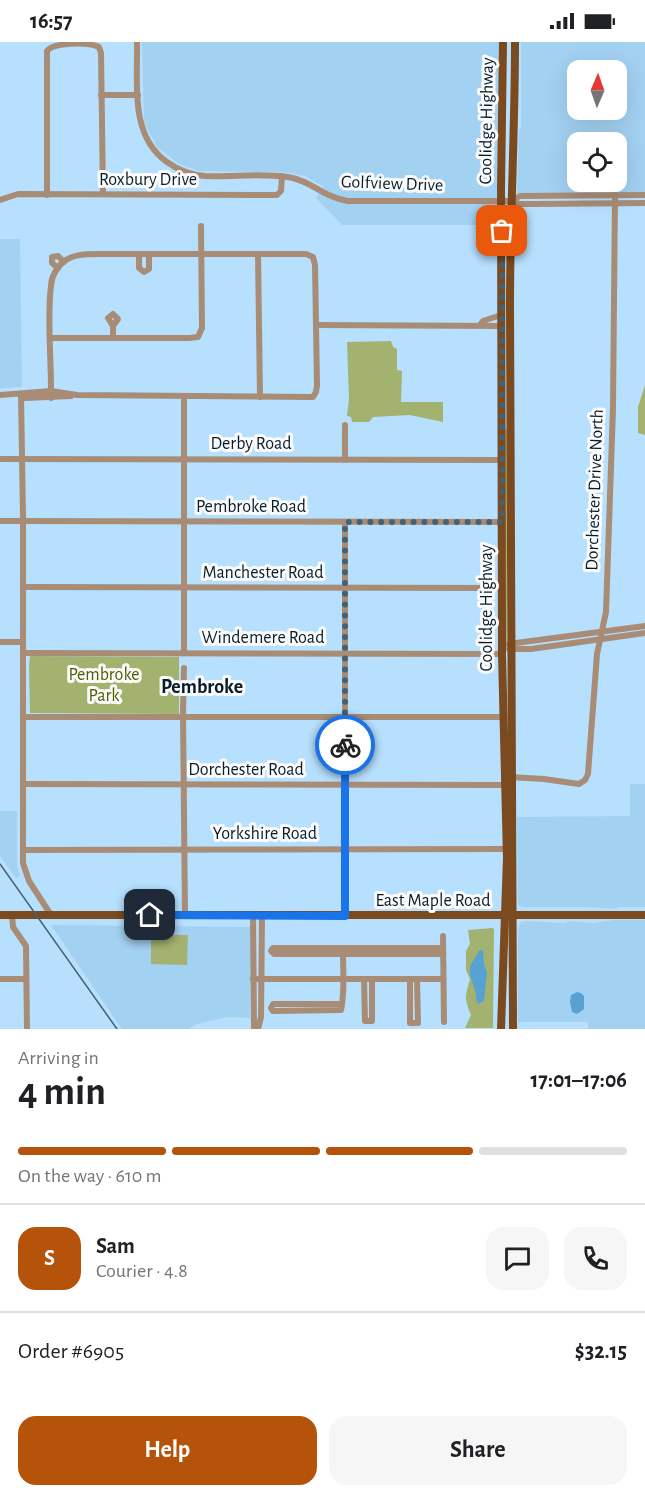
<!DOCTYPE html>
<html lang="en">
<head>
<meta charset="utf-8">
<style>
	:root { --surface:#fff; --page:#f6f6f6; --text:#202124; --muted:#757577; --line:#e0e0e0; --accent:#b45309 }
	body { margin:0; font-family:"Alegreya Sans",sans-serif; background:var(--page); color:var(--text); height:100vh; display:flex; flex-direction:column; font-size:22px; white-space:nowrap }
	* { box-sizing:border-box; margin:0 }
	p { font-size:20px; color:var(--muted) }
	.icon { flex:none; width:33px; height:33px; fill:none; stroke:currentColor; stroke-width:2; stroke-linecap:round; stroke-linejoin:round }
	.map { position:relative; height:987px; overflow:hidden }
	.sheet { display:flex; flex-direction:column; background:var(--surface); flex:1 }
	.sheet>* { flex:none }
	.needle { width:39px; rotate:2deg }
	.fabs { position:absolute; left:567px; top:18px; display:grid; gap:12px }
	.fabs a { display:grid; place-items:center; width:60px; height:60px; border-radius:12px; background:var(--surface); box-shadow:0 6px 24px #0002; font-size:30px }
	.pin { position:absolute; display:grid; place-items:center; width:51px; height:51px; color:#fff; margin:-26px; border-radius:12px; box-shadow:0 3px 9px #0006 }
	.courier { position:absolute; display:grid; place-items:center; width:60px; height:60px; margin:-30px; border:4px solid #1a73e8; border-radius:50%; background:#fff; color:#222; box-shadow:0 2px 8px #0007 }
	.head em { font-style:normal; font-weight:700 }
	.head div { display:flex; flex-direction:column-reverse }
	.head { display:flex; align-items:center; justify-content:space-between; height:102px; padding:0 18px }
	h1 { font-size:39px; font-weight:700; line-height:45px }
	.bar { display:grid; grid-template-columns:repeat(4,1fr); gap:9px 6px; align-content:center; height:72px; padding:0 18px }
	.bar i { height:8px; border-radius:4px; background:var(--line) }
	.bar .on { background:var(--accent) }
	.bar p { grid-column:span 4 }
	.line { display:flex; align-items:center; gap:15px; padding:0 18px; border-top:2px solid var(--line) }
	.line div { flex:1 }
	.round { display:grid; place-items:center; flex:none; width:63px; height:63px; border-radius:18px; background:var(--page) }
	.action { display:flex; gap:12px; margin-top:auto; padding:12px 18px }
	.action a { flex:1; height:69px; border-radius:18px; background:var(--accent); color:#fff; font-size:24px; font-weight:700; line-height:69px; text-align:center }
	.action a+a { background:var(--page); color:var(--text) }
	.status { display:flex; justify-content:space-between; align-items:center; height:42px; padding:0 30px; background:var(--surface); direction:ltr }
	.status svg { height:16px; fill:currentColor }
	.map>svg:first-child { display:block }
	.built { fill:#a3d1f2; fill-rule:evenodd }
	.green { fill:#a4b270 }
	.water { fill:#57a2d2 }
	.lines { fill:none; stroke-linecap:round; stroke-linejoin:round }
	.minor { stroke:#a88c76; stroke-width:6 }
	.major { stroke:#7b4a1f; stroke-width:8 }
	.rail { stroke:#446073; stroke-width:1.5 }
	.done { stroke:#456174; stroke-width:6; stroke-dasharray:0 10.8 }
	.route { stroke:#1a73e8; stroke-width:8 }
	.labels { text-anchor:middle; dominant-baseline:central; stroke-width:6; stroke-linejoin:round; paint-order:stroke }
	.street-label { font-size:18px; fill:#081d2a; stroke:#fbfbfb }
	.park-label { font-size:18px; fill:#515e01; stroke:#fbfbfb }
	.neighbourhood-label { font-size:20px; font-weight:bold; fill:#081d2a; stroke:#fbfbfb }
</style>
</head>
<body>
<div class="status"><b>16:57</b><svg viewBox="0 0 49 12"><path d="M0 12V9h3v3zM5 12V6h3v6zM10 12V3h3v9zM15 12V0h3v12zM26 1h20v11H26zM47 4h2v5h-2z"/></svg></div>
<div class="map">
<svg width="645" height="987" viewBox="0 0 645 987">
	<rect width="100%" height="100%" fill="#b6e0fe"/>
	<g class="built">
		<polygon points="142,0 499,0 499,183 342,183 316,156 324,145 305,134 284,130 199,129 179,122 157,105 144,80"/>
		<path d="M521,0H645V152H519L517,151L519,89L521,86ZM578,28H616V68H578ZM578,100H616V140H578Z"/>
		<polygon points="0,197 20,197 22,345 0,346"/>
		<polygon points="630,742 645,742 645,865 620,865 615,867 590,865 524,865 518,863 517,775 630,774"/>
		<polygon points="0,769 17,769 17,825 20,834 16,836 0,814"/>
		<polygon points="614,878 645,878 645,987 588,987 588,980 518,980 518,888 521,880 528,879 565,881 569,879 593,881"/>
		<polygon points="51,883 251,885 250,976 227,975 197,982 188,987 122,987"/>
	</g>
	<g class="green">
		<polygon points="391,299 393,305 397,307 397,328 402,329 401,360 443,360 443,380 410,373 373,375 369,380 352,380 351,375 347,374 349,357 347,300"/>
		<polygon points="645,343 645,393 638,391 638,365"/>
		<polygon points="504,387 508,387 507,599 505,599"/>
		<polygon points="30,614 179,615 179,672 30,671 29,624"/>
		<path d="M492,886L494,887L493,986H465L471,973C464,955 465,956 470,937L466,928V909L470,902L468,888Z"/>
		<polygon points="151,893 188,893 187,923 151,922"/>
	</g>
	<g class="water">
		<path d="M483,908L484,922L487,930L484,959L478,962C475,957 477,954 475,948C473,940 469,936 470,926C471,919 477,916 478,909Z"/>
		<polygon points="577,950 581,951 584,954 584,967 577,972 572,970 570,960 571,953"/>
	</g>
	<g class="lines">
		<g class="minor">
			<path d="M137,0C138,41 129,93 167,120C178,128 191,133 205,134C233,135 261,131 288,135C310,138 325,156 348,159H511L520,162H536L645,161"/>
			<polyline points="101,53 138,53"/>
			<path d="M47,153V9C54,0 88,0 99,5L101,11L103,152"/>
			<polyline points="0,158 18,152 277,153 281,149 282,134"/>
			<polyline points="511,159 520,154 645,153"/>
			<polyline points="139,212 139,226 144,230 149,227 149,212"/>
			<polyline points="258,212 260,355"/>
			<polyline points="58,226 52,221 52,215 58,214 64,220"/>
			<polyline points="316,283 501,284"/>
			<polyline points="480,283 483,279 501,273"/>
			<polyline points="113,284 118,277 113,272 108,276 113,284 113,296"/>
			<polyline points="51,296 189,296 198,295 202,286 201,184"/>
			<path d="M0,353L51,349L77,353L313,355L316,350L317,344L315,223L313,215L306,212H99C85,212 70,212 60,223C55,229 51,237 51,244C47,274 51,314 51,346V356"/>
			<polyline points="21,353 23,475 23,821 29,839 51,873"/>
			<polyline points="21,353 25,356 71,354"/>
			<polyline points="184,355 184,611"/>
			<polyline points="0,417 502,418"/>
			<polyline points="345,417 345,383"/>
			<polyline points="0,479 502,480"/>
			<polyline points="345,480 345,874"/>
			<polyline points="23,545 502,546"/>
			<polyline points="0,600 23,600"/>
			<polyline points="508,602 645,584"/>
			<polyline points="509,607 531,607 645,591"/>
			<polyline points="23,611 502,612"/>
			<polyline points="184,626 183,670 185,874"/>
			<polyline points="23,675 503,675"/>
			<polyline points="509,735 544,737 579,742 585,738 588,732 597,612 606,570 613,366 615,153"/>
			<polyline points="23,742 505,743"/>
			<polyline points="23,808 507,807"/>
			<polyline points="12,873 13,885 26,904 27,987"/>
			<polyline points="253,874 254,987"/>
			<polyline points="443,894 444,980"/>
			<polyline points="443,906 273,906 271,909 274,912 443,912"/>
			<polyline points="0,937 26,937"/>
			<polyline points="253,937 443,937"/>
			<polyline points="364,937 365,979 372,979 372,937"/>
			<polyline points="410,938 410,981 418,981 417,938"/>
			<path d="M342,962H273L271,966L273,969L341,968C345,950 343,928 343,910"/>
			<polyline points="258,987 261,975 262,874"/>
		</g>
		<g class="major">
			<polyline points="0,873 645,873"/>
			<polyline points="501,987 507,816 502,612 501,148 503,0"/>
			<path d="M513,987C514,746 509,504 510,263C510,175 515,88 515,0"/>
		</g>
		<polyline class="rail" points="0,822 117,987"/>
	</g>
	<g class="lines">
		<polyline class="done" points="345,703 345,480 502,480 502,189"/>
		<polyline class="route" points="150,873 345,874 345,703"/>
	</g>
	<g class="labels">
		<g class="street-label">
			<text transform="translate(487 79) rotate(-89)">Coolidge Highway</text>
			<text x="148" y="138">Roxbury Drive</text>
			<text transform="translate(392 142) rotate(2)">Golfview Drive</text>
			<text x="251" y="402">Derby Road</text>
			<text transform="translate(595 448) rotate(-88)">Dorchester Drive North</text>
			<text x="251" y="465">Pembroke Road</text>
			<text x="263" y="531">Manchester Road</text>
			<text transform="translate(487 566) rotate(-90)">Coolidge Highway</text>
			<text x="263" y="596">Windemere Road</text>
			<text x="246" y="728">Dorchester Road</text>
			<text x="265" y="792">Yorkshire Road</text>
			<text x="433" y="859">East Maple Road</text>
		</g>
		<g class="park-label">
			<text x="104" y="633">Pembroke<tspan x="104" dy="21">Park</tspan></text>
		</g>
		<g class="neighbourhood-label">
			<text x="202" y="645">Pembroke</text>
		</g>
	</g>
</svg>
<div class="fabs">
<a><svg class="needle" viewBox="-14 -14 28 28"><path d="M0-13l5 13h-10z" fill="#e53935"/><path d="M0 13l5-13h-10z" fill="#757577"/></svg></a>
<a><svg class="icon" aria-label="locate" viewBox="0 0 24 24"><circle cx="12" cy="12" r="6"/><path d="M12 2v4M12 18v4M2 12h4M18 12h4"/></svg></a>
</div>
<div class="pin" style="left:502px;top:189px;background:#ea580c"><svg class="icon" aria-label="bag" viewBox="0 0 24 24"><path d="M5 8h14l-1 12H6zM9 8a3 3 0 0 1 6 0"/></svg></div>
<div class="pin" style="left:150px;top:873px;background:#1f2937"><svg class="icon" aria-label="home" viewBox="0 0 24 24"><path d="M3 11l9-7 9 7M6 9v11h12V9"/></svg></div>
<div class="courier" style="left:345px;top:703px"><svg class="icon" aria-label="bike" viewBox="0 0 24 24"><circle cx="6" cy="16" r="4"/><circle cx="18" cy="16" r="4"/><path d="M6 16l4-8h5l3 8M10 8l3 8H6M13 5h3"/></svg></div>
</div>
<section class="sheet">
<div class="head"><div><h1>4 min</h1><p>Arriving in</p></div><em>17:01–17:06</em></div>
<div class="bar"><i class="on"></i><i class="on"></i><i class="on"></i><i></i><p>On the way · 610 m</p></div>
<div class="line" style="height:108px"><b class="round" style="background:var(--accent);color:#fff">S</b><div><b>Sam</b><p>Courier · 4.8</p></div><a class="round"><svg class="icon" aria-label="chat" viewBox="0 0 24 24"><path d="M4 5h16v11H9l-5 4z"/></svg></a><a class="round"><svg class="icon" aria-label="phone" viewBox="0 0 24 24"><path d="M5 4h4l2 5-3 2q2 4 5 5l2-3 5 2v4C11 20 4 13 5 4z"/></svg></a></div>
<div class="line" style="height:78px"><div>Order #6905</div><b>$32.15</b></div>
<div class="action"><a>Help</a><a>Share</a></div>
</section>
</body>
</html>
